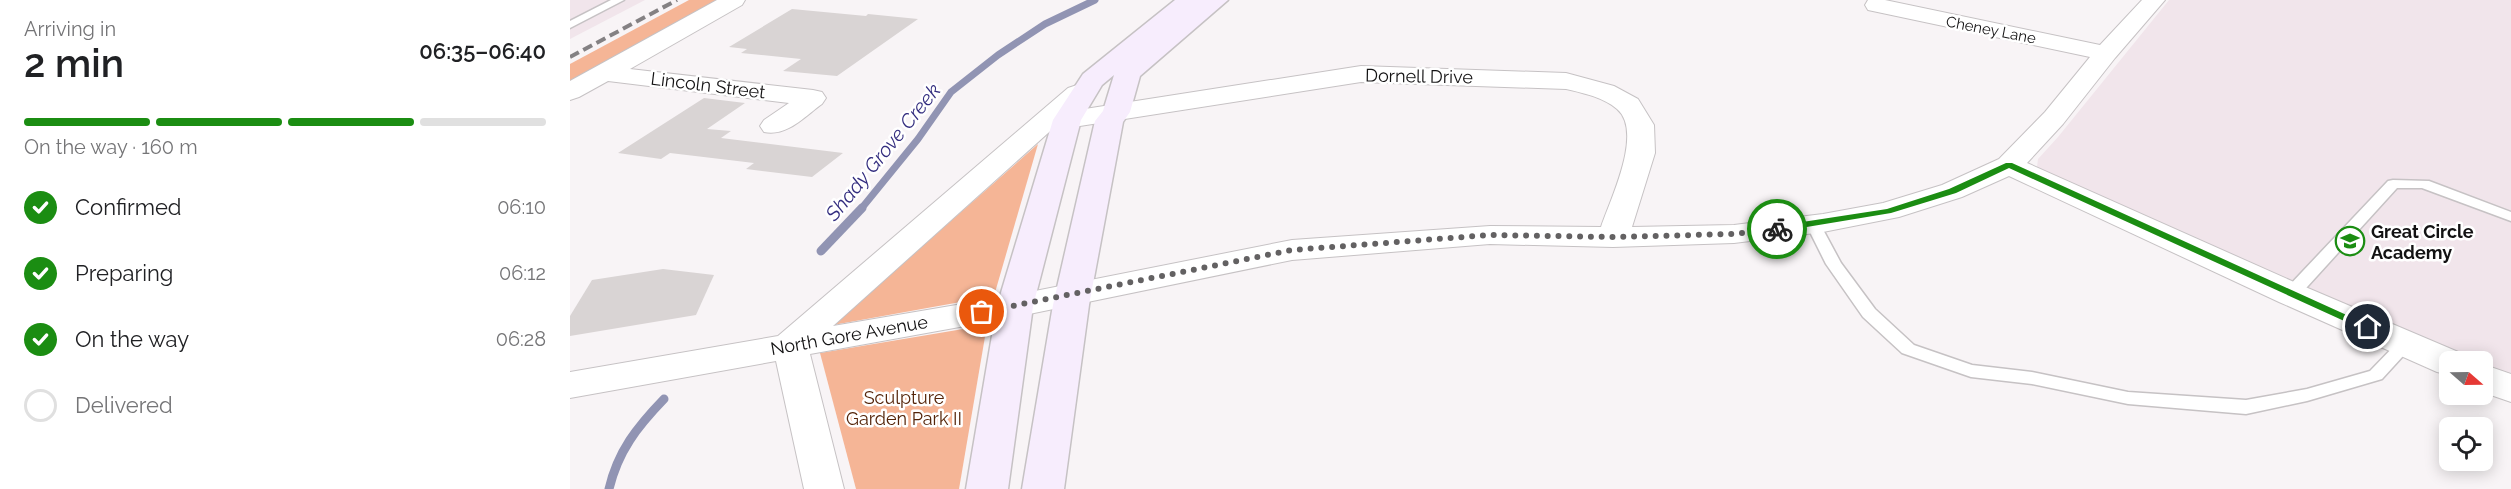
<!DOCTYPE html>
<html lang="en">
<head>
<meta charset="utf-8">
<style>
	:root { --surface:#fff; --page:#f2f2f2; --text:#202124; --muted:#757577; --line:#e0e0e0; --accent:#1b8d12 }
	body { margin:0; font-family:Raleway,sans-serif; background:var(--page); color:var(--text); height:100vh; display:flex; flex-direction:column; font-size:22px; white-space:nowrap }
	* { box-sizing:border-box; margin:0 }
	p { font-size:20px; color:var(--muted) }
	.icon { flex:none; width:33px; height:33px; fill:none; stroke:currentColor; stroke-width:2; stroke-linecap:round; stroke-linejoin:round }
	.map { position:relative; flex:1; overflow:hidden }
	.side { display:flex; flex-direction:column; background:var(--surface); width:570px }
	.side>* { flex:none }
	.needle { width:39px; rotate:110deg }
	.buttons { position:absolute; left:1869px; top:351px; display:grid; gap:12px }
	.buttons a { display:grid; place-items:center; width:54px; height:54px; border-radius:9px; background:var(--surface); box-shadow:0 3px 15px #0003; font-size:30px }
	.pin { position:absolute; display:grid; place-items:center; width:51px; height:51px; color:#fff; margin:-26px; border:3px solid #fff; border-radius:50%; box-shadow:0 2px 6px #0007 }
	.courier { position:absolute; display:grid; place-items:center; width:60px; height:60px; margin:-30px; border:4px solid #1b8d12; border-radius:50%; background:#fff; color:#222; box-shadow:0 2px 8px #0007 }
	.head em { font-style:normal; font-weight:600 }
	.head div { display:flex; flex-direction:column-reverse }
	.head { display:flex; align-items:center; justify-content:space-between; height:102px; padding:0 24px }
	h1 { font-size:39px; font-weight:600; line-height:45px }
	.bar { display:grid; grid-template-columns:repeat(4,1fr); gap:9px 6px; align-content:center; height:72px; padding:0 24px }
	.bar i { height:8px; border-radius:4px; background:var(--line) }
	.bar .active { background:var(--accent) }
	.bar p { grid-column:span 4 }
	ol { padding:0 24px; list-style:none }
	li { display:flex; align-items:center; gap:18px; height:66px }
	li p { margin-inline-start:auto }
	li .icon { padding:6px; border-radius:50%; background:var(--accent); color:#fff; stroke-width:4 }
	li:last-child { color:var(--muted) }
	li i { width:33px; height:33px; border:3px solid var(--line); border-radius:50% }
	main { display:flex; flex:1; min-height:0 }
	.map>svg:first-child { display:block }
	.built { fill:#f1e5eb }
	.green { fill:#f5b596 }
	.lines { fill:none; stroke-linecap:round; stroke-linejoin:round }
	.stream-far1 { stroke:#9194b3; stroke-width:7 }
	.stream { stroke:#9194b3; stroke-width:9 }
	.building { fill:#d9d4d4 }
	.lane-casing { stroke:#c6c2c4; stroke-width:3 }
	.street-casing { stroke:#c6c2c4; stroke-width:2 }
	.secondary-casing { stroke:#c6c2c4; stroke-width:3 }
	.lane { fill:#fff; fill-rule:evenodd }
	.street { fill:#fff; fill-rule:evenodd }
	.secondary { fill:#f7edfd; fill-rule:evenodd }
	.rail { stroke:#848183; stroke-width:4; stroke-dasharray:10 5; stroke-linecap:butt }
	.route { fill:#1b8d12 }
	.done { stroke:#636162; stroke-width:6; stroke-dasharray:0 10.8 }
	.labels { text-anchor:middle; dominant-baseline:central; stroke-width:5; stroke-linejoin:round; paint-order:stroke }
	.far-street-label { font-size:15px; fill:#131213; stroke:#fff }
	.street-label { font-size:18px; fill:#131213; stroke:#fff }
	.poi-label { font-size:18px; font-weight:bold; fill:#131213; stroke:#fff; text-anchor:start }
	.park-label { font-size:18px; fill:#542409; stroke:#fff }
	.water-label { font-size:20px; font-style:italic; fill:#332d7f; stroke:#fff }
</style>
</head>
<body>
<main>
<section class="side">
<div class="head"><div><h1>2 min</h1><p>Arriving in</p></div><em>06:35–06:40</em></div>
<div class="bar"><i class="active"></i><i class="active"></i><i class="active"></i><i></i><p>On the way · 160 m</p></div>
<ol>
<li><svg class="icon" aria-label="check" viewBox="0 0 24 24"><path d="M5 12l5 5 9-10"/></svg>Confirmed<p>06:10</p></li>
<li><svg class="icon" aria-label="check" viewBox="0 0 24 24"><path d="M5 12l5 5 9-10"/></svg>Preparing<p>06:12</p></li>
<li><svg class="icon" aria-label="check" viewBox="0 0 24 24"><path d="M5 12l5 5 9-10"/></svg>On the way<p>06:28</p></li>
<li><i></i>Delivered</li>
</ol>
</section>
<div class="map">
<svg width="1941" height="489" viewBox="0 0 1941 489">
	<rect width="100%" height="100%" fill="#f8f4f6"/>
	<g class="built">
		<polygon points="0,0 75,0 0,39"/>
		<polygon points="1599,0 1941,0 1941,383 1913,371 1912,362 1890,361 1478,175 1467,167 1468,159 1488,137"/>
	</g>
	<g class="green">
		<polygon points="119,0 153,0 0,85 0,64"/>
		<polygon points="468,144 424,296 263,325"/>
		<polygon points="417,325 389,489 286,489 250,353"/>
	</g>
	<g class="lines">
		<polyline class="stream-far1" points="291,209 348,139 381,92 428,55 475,24 525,0"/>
		<g class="stream">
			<polyline points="251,251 292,208"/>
			<path d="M39,489C48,451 67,427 94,399"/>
		</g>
	</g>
	<g class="building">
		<polygon points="222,9 296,16 298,14 348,19 267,76 213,71 231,59 171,53 177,49 159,47"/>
		<polygon points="134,98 175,103 137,129 161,131 151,138 273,153 242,177 176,169 184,163 100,153 91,159 48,153"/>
		<polygon points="93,269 144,275 126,315 0,336 0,316 22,280"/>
	</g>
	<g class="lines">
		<g class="lane-casing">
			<g id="lane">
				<polygon points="41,0 54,0 0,28 0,21"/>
				<polygon points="1823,180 1859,181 1941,212 1941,221 1852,188 1827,188 1727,298 1715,298 1713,294 1715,290 1818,181"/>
				<polygon points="1243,220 1250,224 1271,263 1305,309 1344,345 1402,365 1462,372 1558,392 1676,400 1737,389 1800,371 1830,340 1842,340 1844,344 1812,379 1737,401 1676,414 1558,404 1462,384 1401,377 1332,353 1293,317 1256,264 1236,224"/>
			</g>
		</g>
		<g class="street-casing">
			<g id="street">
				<path d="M147,0H175L172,5L60,69L243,90L252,92L256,98L252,104C235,116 217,137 194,132L190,126L194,120L219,103L38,81L9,97L0,100V81Z"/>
				<path d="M1298,0H1315L1530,45L1572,0H1595L1545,58L1493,124L1457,163L1733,286L1893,354L1897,362H1880V375L1867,372L1709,302L1439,176L1392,197L1329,217L1253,232L1164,243L1043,247L920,244L722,260L445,317L240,354L274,489H234L206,361L0,398V372L208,336L498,88L507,85L516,88L520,93L502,111L791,66L996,73L1044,86L1068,99L1084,125L1085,153L1062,227L1164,225L1253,214L1313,203L1372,185L1429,159L1475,112L1520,57L1298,10L1295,5ZM791,82L996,89C1013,93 1033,97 1047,109C1074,132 1040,200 1031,227L920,226L722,240L445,295L263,326L487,125L497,128Z"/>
				<polygon points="1912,364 1941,374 1941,402 1912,392"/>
			</g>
		</g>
		<g class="secondary-casing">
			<polygon id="secondary" points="605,0 658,0 570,76 560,112 553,122 519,305 494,489 452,489 483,305 525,121 533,111 544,75 532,85 511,120 463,306 438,489 396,489 427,306 483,120 513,74"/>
		</g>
		<use href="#lane" class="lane"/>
		<use href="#street" class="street"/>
		<use href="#secondary" class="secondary"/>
		<polyline class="rail" points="0,57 107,0"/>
	</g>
	<polygon class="route" points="1436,163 1442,163 1803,327 1802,330 1794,330 1439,168 1386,193 1321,213 1207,232 1202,229 1207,226 1317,209 1379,189"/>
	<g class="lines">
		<polyline class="done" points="412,312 722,250 920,235 1043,237 1164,234 1207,229"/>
	</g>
	<defs>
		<g id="school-ring" transform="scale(1.5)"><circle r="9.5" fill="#fff" stroke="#1b8d12" stroke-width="1.5"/><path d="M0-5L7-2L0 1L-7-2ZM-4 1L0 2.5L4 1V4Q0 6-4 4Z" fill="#1b8d12"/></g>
	</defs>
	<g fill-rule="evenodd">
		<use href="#school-ring" x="1780" y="241"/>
	</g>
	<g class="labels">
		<g class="far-street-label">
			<text transform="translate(1421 30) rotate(11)">Cheney Lane</text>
		</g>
		<g class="street-label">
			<text transform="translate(849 76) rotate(1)">Dornell Drive</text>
			<text transform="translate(138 85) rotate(7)">Lincoln Street</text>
			<text transform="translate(279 335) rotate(-10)">North Gore Avenue</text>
		</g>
		<g class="poi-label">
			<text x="1801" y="231">Great Circle<tspan x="1801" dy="21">Academy</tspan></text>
		</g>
		<g class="park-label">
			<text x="334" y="397">Sculpture<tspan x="334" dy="21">Garden Park II</tspan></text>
		</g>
		<g class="water-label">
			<text transform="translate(313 152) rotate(-51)">Shady Grove Creek</text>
		</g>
	</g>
</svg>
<div class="buttons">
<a><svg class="needle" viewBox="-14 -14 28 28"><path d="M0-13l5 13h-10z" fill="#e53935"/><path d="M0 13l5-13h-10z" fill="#757577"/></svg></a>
<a><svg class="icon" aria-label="locate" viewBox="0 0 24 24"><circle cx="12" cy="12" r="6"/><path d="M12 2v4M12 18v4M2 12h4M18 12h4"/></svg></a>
</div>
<div class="pin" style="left:412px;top:312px;background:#ea580c"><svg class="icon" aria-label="bag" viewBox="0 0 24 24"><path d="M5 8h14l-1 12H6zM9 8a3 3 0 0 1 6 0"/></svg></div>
<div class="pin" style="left:1798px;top:327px;background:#1f2937"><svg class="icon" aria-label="home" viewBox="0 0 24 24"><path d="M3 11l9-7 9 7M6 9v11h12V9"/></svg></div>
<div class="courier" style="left:1207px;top:229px"><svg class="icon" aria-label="bike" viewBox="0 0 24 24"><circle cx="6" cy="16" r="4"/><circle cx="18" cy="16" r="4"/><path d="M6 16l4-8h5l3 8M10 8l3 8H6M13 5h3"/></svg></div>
</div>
</main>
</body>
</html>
